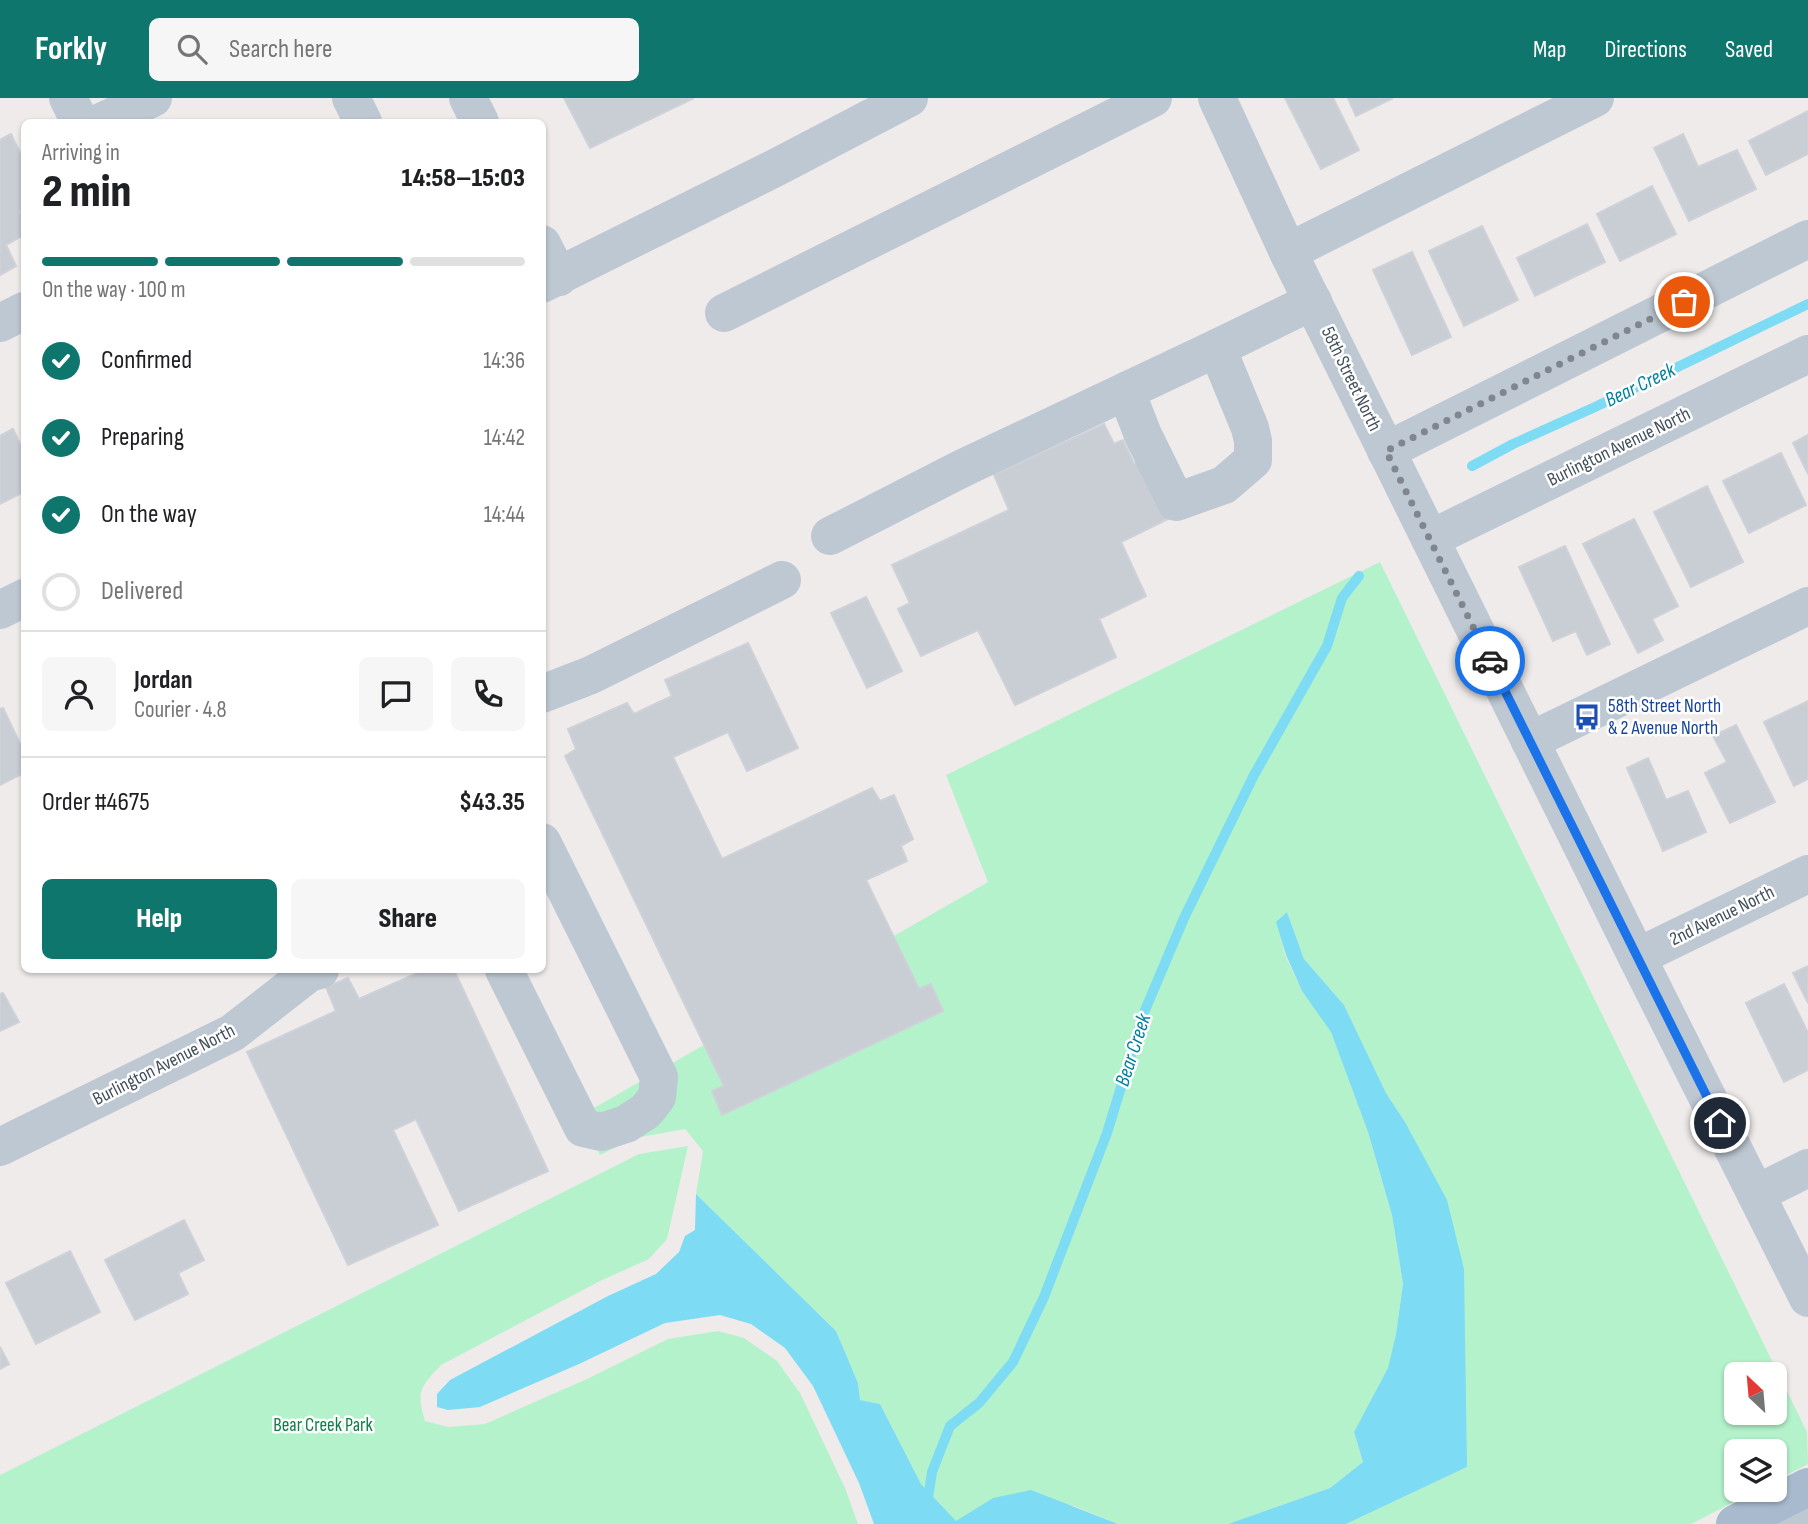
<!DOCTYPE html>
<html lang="en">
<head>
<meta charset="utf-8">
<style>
	:root { --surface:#fff; --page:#f6f6f6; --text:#202124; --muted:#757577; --line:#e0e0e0; --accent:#0f766e }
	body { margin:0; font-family:"Sofia Sans Condensed",sans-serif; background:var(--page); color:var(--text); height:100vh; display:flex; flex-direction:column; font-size:26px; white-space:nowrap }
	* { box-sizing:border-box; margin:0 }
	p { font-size:23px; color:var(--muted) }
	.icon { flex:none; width:38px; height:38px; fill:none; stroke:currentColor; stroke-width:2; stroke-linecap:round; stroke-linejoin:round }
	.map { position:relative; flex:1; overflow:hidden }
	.details { position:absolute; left:21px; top:21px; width:525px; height:854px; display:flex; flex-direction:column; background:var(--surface); border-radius:10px; box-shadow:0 2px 5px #0004 }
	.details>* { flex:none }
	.needle { width:46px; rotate:334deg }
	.tools { position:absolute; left:1724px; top:1264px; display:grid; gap:14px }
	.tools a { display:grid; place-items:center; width:63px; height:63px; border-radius:10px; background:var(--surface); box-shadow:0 2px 5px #0004; font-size:35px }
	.pin { position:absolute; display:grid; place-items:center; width:60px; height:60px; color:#fff; margin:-30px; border:4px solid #fff; border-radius:50%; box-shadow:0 2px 7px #0007 }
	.courier { position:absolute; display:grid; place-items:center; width:70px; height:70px; margin:-35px; border:5px solid #1a73e8; border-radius:50%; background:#fff; color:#222; box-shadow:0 2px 9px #0007 }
	.overview em { font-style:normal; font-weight:800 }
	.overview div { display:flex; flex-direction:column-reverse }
	.overview { display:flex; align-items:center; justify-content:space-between; height:119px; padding:0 21px }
	h1 { font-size:46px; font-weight:800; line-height:52px }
	.bar { display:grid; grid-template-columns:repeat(4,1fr); gap:10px 7px; align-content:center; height:84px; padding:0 21px }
	.bar i { height:9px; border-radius:5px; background:var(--line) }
	.bar .active { background:var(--accent) }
	.bar p { grid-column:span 4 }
	.line { display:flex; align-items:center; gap:18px; padding:0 21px; border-top:2px solid var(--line) }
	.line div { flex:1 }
	.round { display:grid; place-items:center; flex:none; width:74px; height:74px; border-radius:10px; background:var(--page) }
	ol { padding:0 21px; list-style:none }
	li { display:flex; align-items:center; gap:21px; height:77px }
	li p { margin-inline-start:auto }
	li .icon { padding:7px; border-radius:50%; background:var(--accent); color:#fff; stroke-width:4 }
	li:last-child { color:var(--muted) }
	li i { width:38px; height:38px; border:4px solid var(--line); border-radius:50% }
	.primary-button { display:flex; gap:14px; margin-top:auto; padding:14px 21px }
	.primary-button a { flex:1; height:80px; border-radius:10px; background:var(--accent); color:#fff; font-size:28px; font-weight:800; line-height:80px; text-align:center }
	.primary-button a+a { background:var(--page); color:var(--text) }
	header { display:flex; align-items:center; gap:42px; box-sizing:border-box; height:98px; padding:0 35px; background:var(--accent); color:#fff }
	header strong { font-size:33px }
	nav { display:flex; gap:38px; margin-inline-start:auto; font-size:24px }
	.search { width:490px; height:63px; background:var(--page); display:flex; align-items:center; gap:18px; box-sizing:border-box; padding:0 24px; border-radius:10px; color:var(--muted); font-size:26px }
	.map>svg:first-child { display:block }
	.green { fill:#b4f2cb; fill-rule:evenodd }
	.water { fill:#7ddbf3 }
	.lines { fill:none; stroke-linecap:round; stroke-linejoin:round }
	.stream { stroke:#7ddbf3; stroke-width:10 }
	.building { fill:#c9cdd4; stroke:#ced1d8; stroke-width:2 }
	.minor { stroke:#bdc8d3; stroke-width:38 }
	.major { stroke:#a8bbce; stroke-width:38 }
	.done { stroke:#7f868d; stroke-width:7; stroke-dasharray:0 12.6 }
	.route { stroke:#1a73e8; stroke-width:9 }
	.labels { text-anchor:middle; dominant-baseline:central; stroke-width:5; stroke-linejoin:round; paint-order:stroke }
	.street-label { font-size:19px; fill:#424f5a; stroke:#fff }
	.transit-label { font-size:19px; fill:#164399; stroke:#fff; text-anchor:start }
	.park-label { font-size:19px; fill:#0e8047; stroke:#fff }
	.water-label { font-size:21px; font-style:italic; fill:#027f9f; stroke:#fff }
</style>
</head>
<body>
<header>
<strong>Forkly</strong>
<div class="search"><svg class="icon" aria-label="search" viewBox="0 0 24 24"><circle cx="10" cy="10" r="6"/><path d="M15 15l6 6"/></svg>Search here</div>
<nav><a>Map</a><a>Directions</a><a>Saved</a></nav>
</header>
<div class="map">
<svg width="1808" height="1426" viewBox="0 0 1808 1426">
	<rect width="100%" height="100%" fill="#efebeb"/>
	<g class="green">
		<path d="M1380,464L1807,1334L1808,1366L1775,1383L1774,1353H1736V1391H1759L1691,1426H1346L1467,1369L1405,1024L1386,995L1344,907L1304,861L1287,814L1277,824L1285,857L1302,893L1331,933L1368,1034L1392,1117L1403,1186L1396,1236L1388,1271L1354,1334L1363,1364L1330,1390L1228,1426H1118L1074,1408L993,1400L956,1424L921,1386L880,1306L860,1302L858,1285L836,1233L696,1096L703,1053L685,1031L635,1040L600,1057L580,1018L988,784L946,677ZM1736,1276H1774V1314H1736Z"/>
		<path d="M688,1048L667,1141L649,1161L600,1183L441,1267C420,1290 416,1292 425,1323L448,1329L485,1326L587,1281L668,1241L718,1233L744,1240L777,1263L800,1295L845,1390L858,1426H0V1377L639,1056Z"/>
	</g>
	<g class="water">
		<polygon points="1287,814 1304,861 1344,907 1386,995 1405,1024 1447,1102 1464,1171 1467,1369 1346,1426 1228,1426 1330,1390 1363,1364 1354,1334 1388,1270 1396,1236 1403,1186 1392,1117 1368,1034 1331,934 1302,893 1286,857 1276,824"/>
		<polygon points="696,1096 836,1233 858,1285 860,1302 880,1306 921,1386 956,1423 993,1400 1031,1392 1118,1426 874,1426 859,1385 813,1288 785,1250 751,1226 720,1217 665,1225 579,1266 480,1309 448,1312 437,1309 437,1296 450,1282 608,1198 656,1176 679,1154 685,1138 695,1132"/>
	</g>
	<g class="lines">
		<g class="stream">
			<polyline points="1472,368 1513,346 1595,309 1808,206"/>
			<polyline points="924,1426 932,1374 950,1328 979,1305 1013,1264 1044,1199 1107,1035 1143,917 1184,820 1254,677 1327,548 1342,500 1359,478"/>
		</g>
	</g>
	<g class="building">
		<polygon points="564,0 694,0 590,50"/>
		<polygon points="1285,0 1333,0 1359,52 1321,71"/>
		<polygon points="1348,0 1393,0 1356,18"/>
		<polygon points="1808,13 1808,56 1766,77 1749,43"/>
		<polygon points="11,36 24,63 24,110 19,113 24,124 24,137 6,147 16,168 0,177 0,42"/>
		<polygon points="1683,36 1698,69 1737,52 1756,91 1689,123 1654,50"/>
		<polygon points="1652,88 1676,136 1620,163 1597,116"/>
		<polygon points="1587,126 1605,164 1535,198 1517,160"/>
		<polygon points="1482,128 1518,202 1464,228 1429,153"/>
		<polygon points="1412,154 1451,239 1412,257 1373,172"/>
		<polygon points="1104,326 1114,346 1123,342 1134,366 1146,361 1172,419 1121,444 1146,498 1099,521 1116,559 1015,607 978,532 921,558 898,511 910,505 892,467 1009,412 994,377"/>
		<polygon points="13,331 24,354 24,394 0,406 0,338"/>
		<polygon points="1808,337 1808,376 1793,345"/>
		<polygon points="1781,355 1806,407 1749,435 1723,383"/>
		<polygon points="1707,388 1743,464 1691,489 1654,414"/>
		<polygon points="1634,421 1678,508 1652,521 1663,542 1638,555 1583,446"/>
		<polygon points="1565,448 1610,546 1587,557 1576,533 1553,543 1519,469"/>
		<polygon points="866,499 902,573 867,590 831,515"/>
		<polygon points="748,545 798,650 747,673 728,634 673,659 722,761 872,690 880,703 894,697 913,741 901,748 907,763 866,782 919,891 931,886 943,913 722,1017 712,993 724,988 565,658 576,651 568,631 627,605 634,616 672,598 665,582"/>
		<polygon points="1808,603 1808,681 1794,688 1764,624"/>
		<polygon points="3,610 24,654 24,675 0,687 0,611"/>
		<polygon points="1736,627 1775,704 1730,725 1705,675 1727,664 1713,638"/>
		<polygon points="1648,660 1666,702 1688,693 1706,734 1663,753 1627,670"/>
		<polygon points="1808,868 1808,905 1793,875"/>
		<polygon points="424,872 454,872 548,1073 459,1113 416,1021 393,1032 438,1127 348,1167 247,954 336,913 326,889 348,880 359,901"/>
		<polygon points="1784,886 1808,935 1808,972 1784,984 1746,905"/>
		<polygon points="3,895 19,924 0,933 0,896"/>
		<polygon points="184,1122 204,1162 178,1175 188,1196 135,1222 105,1162"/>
		<polygon points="70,1153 100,1214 36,1246 6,1185"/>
		<polygon points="0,1249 9,1266 0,1271"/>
	</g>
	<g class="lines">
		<g class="minor">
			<polyline points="68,0 80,24"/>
			<polyline points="351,0 363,24"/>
			<polyline points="468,0 480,24"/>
			<polyline points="1217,0 1288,154 1637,859 1808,1200"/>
			<polyline points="101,24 153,0"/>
			<polyline points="542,146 559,179"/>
			<polyline points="1288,154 1595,0"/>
			<polyline points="542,186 777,69 909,0"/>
			<polyline points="724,215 1153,0"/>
			<polyline points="0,225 24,213"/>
			<polyline points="1126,293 1143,337 1176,404 1224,387 1253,362 1253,343 1250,330 1217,250"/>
			<polyline points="1386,353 1808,141"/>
			<polyline points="830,438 963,370 1217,250 1313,203"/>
			<polyline points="1430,441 1808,256"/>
			<polyline points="0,512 24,500"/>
			<polyline points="542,596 591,577 782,482"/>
			<polyline points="1530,643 1808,508"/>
			<polyline points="1637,859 1808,776"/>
			<polyline points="504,872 583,1030 601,1034 626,1026 646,1013 657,999 659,979 542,744"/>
			<polyline points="0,1049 232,935 309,875 320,872"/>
			<polyline points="1756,1096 1808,1070"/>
			<polyline points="1793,1426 1808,1418"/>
		</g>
		<polyline class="major" points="1735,1426 1808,1389"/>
	</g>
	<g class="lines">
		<polyline class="done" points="1490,563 1386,353 1684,204"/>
		<polyline class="route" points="1490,563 1720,1025"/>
	</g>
	<defs>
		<g id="bus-bare" transform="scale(2.1)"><path d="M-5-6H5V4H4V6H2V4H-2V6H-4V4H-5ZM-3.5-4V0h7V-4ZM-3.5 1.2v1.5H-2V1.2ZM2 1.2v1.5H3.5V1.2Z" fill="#1a4fb4" stroke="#fff" stroke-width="2.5" paint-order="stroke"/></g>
	</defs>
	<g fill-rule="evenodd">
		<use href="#bus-bare" x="1587" y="619"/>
	</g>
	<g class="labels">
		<g class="street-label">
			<text transform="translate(1351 281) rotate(64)">58th Street North</text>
			<text transform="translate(1619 349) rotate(-26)">Burlington Avenue North</text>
			<text transform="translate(1722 818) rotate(-26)">2nd Avenue North</text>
			<text transform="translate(164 967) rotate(-27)">Burlington Avenue North</text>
		</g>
		<g class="transit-label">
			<text x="1608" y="608">58th Street North<tspan x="1608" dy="22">&amp; 2 Avenue North</tspan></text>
		</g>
		<g class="park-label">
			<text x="323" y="1327">Bear Creek Park</text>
		</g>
		<g class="water-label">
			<text transform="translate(1640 287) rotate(-26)">Bear Creek</text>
			<text transform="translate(1133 952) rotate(-72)">Bear Creek</text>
		</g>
	</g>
</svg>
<div class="tools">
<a><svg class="needle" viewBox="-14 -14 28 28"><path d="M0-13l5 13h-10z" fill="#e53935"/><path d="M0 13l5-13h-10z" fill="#757577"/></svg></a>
<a><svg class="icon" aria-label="layers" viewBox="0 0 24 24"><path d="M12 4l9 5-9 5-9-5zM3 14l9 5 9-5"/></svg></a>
</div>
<div class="pin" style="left:1684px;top:204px;background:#ea580c"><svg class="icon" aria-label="bag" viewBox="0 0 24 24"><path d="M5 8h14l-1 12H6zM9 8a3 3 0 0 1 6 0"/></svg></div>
<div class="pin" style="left:1720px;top:1025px;background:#1f2937"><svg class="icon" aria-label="home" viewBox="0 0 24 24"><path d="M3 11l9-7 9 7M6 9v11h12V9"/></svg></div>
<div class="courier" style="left:1490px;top:563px"><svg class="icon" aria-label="car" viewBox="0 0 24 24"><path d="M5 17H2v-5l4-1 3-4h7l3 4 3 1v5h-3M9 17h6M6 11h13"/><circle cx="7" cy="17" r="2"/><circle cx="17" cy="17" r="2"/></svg></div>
<section class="details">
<div class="overview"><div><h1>2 min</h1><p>Arriving in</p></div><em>14:58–15:03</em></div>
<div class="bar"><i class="active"></i><i class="active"></i><i class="active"></i><i></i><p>On the way · 100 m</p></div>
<ol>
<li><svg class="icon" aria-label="check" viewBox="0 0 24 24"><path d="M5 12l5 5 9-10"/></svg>Confirmed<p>14:36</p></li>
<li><svg class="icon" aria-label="check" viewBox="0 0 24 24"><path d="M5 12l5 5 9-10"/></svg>Preparing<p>14:42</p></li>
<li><svg class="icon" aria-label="check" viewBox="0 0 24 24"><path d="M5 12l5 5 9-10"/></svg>On the way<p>14:44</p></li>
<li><i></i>Delivered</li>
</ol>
<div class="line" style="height:126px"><a class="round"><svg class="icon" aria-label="person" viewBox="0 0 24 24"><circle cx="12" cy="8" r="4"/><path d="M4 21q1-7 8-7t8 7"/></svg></a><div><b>Jordan</b><p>Courier · 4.8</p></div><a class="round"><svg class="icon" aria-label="chat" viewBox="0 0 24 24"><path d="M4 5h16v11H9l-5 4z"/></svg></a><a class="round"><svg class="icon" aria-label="phone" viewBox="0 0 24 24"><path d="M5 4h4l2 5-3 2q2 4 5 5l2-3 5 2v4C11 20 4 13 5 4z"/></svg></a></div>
<div class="line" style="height:91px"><div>Order #4675</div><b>$43.35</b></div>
<div class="primary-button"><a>Help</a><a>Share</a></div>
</section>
</div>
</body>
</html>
